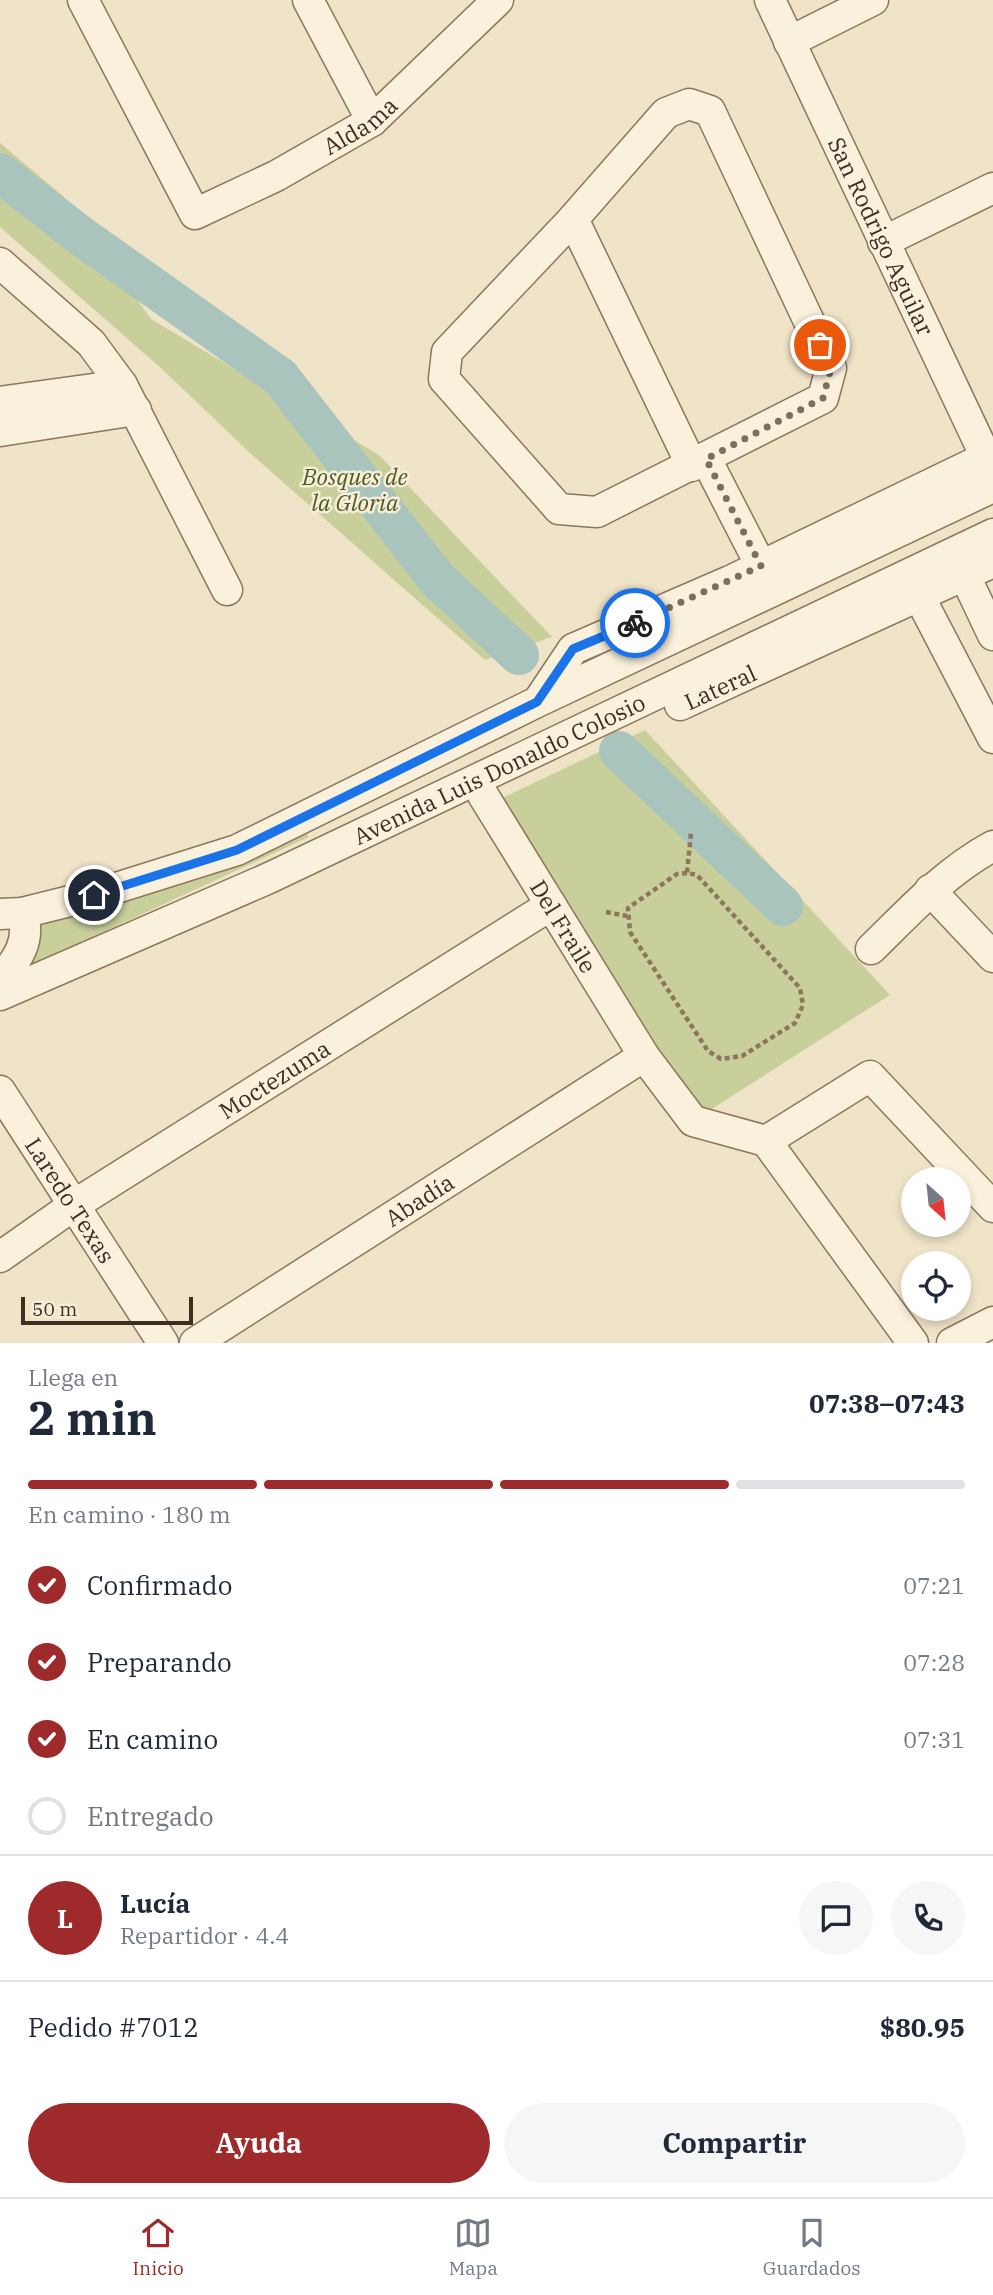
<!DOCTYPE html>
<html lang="es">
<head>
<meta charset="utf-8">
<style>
	:root { --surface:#fff; --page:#f6f6f7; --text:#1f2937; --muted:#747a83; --line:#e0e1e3; --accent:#9e2a2b }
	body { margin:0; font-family:"IBM Plex Serif",serif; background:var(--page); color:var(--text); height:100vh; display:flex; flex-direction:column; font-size:26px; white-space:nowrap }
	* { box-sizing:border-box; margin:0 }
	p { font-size:23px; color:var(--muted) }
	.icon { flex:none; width:38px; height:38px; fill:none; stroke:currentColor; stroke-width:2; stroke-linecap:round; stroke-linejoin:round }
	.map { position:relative; height:1343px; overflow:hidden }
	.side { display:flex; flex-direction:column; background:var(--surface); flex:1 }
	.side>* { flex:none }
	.needle { width:46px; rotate:153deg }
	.fabs { position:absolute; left:901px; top:1167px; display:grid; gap:14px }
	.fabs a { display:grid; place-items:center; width:70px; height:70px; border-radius:50%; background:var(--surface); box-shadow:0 4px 10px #0003; font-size:35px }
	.scale { position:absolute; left:21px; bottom:18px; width:172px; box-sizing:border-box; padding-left:7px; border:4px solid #3d2e20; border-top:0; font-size:19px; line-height:24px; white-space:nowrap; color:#3d2e20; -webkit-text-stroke:5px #f7eed8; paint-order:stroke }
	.pin { position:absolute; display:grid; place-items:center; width:60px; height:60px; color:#fff; margin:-30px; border:4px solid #fff; border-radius:50%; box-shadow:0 2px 7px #0007 }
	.courier { position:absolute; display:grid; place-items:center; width:70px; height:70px; margin:-35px; border:5px solid #1a73e8; border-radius:50%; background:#fff; color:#222; box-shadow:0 2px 9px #0007 }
	.headline em { font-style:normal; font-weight:700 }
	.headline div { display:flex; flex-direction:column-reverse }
	.headline { display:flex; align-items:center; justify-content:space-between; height:119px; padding:0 28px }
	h1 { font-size:46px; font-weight:700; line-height:52px }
	.bar { display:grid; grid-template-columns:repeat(4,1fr); gap:10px 7px; align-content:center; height:84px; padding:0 28px }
	.bar i { height:9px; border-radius:5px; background:var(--line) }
	.bar .current { background:var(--accent) }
	.bar p { grid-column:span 4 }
	.line { display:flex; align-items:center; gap:18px; padding:0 28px; border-top:2px solid var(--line) }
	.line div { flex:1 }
	.round { display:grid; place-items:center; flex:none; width:74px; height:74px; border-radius:37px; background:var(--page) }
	ol { padding:0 28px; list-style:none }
	li { display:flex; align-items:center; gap:21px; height:77px }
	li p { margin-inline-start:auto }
	li .icon { padding:7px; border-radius:50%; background:var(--accent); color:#fff; stroke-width:4 }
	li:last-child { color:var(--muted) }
	li i { width:38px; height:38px; border:4px solid var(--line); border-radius:50% }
	.primary-button { display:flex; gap:14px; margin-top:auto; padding:14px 28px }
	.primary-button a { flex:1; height:80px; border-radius:42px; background:var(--accent); color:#fff; font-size:28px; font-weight:700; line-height:80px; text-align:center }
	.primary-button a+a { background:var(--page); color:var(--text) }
	.menu { display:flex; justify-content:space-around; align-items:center; height:98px; border-top:2px solid var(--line); background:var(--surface); font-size:19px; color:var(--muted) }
	.menu a { display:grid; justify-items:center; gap:4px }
	.menu .current { color:var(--accent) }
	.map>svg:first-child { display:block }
	.green { fill:#c9cf9b }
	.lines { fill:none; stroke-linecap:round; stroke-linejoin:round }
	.river { stroke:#a9c4bc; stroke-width:40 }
	.minor-casing { stroke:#8d765c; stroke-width:33 }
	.path { stroke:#8d765c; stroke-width:4.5; stroke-dasharray:5 3.5; stroke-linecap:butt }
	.minor { stroke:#faf1dc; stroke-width:30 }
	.done { stroke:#7c6e5b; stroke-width:7; stroke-dasharray:0 12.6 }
	.route { stroke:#1a73e8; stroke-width:9 }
	.labels { text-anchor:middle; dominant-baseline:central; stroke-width:5; stroke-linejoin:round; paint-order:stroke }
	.street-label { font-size:23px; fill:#3d2e20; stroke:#f7eed8 }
	.park-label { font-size:23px; font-style:italic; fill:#4d5a26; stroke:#f7eed8 }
</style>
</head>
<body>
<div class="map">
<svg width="993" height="1343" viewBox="0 0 993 1343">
	<rect width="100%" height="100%" fill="#f0e4c8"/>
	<g class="green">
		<polygon points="0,143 63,196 151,319 379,455 552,637 485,660 250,453 162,369 0,227"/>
		<polygon points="645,730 890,995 693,1121 496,801"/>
		<polygon points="303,826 309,837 21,970 39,918"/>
	</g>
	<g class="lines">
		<g class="river">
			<polyline points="0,173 81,236 280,377 437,579 519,655"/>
			<polyline points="619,751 783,906"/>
		</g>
		<g class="minor-casing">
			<g id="minor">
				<path id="s1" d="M83,0L195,214L276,176L372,121L498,0"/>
				<polyline points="308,0 372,121"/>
				<path id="s2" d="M770,0L993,472"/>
				<polyline points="789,42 873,0"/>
				<polygon points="689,104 710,111 831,368 823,398 597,512 559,509 444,379 447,352 573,219 666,113"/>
				<polyline points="573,219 692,466"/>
				<polyline points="883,242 993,188"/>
				<polyline points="0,263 91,343 122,385 227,590"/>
				<polyline points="0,402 122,385"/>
				<polyline points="0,431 136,410"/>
				<polyline points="706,459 761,566"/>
				<polyline points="965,576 993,635"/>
				<polyline points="919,596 993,738"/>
				<polyline points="539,700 573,649 730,581 993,454"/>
				<path id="s3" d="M680,705L993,562"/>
				<path id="s4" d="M483,795L644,1056L693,1121L766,1141L913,1343"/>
				<polyline points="930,890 993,957"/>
				<polyline points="0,914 22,913 94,895 237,850 537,702 993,487"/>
				<path d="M871,949C909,912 945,872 993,846"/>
				<path d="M0,981C17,960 32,940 22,913"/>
				<path id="s5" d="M0,995L269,878L993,534"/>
				<path id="s6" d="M0,1091L163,1343"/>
				<polyline points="766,1141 870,1076 993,1207"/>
				<path id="s7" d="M0,1257L74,1205L551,905"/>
				<path id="s8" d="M195,1343L644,1056"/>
				<polyline points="952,1343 993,1322"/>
			</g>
		</g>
		<g class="path">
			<polyline points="687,873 677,874 628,908 630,932 708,1051 721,1059 742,1056 795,1023 803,1005 800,988 697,875 687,873 691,833"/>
			<polyline points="606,912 627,916"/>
		</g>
		<use href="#minor" class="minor"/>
	</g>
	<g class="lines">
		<polyline class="done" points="635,623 761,566 706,459 823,398 831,368 820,345"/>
		<polyline class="route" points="94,895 237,850 537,702 573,649 635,623"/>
	</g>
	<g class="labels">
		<g class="street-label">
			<text stroke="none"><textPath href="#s1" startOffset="429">Aldama</textPath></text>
			<text stroke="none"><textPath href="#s2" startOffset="261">San Rodrigo Aguilar</textPath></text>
			<text stroke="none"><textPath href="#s3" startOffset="44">Lateral</textPath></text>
			<text stroke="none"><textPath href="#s5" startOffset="548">Avenida Luis Donaldo Colosio</textPath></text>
			<text stroke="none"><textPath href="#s4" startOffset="154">Del Fraile</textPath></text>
			<text stroke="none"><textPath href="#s7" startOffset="327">Moctezuma</textPath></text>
			<text stroke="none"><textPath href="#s6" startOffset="130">Laredo Texas</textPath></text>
			<text stroke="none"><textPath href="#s8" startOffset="266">Abadía</textPath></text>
		</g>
		<g class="park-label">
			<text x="355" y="476">Bosques de<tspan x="355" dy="26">la Gloria</tspan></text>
		</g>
	</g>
</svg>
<div class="fabs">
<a><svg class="needle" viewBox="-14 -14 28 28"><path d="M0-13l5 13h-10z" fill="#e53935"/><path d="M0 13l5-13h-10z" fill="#747a83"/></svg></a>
<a><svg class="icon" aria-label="locate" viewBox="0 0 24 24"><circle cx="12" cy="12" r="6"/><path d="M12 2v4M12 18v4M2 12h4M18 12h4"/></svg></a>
</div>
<div class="scale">50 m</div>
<div class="pin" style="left:820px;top:345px;background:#ea580c"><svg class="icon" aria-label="bag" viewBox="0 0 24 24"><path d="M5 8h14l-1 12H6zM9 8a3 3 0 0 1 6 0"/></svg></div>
<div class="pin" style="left:94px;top:895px;background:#1f2937"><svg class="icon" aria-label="home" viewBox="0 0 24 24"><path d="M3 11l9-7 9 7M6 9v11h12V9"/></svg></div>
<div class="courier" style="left:635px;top:623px"><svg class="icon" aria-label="bike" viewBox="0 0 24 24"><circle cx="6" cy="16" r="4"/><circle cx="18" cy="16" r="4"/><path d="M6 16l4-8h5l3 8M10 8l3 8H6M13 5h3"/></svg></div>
</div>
<section class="side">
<div class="headline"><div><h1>2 min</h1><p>Llega en</p></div><em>07:38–07:43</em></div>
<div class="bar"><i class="current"></i><i class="current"></i><i class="current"></i><i></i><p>En camino · 180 m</p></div>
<ol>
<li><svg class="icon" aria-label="check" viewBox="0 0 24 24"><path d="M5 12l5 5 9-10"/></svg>Confirmado<p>07:21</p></li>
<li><svg class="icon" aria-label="check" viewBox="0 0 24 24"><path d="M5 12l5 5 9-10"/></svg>Preparando<p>07:28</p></li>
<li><svg class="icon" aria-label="check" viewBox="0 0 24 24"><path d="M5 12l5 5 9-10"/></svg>En camino<p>07:31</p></li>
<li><i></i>Entregado</li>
</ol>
<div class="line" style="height:126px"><b class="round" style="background:var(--accent);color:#fff">L</b><div><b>Lucía</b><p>Repartidor · 4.4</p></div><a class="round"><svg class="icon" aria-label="chat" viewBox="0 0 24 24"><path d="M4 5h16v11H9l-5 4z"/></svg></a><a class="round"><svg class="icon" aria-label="phone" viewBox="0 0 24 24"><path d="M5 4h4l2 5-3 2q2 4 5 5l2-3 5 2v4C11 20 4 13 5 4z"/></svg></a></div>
<div class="line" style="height:91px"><div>Pedido #7012</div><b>$80.95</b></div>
<div class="primary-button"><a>Ayuda</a><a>Compartir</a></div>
</section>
<nav class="menu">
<a class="current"><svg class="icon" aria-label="home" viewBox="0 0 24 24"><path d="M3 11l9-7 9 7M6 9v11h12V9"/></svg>Inicio</a>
<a><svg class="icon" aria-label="map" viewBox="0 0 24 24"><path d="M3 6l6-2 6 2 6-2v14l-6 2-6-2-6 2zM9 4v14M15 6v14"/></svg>Mapa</a>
<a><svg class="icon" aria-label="saved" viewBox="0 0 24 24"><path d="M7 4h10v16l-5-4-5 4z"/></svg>Guardados</a>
</nav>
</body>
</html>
